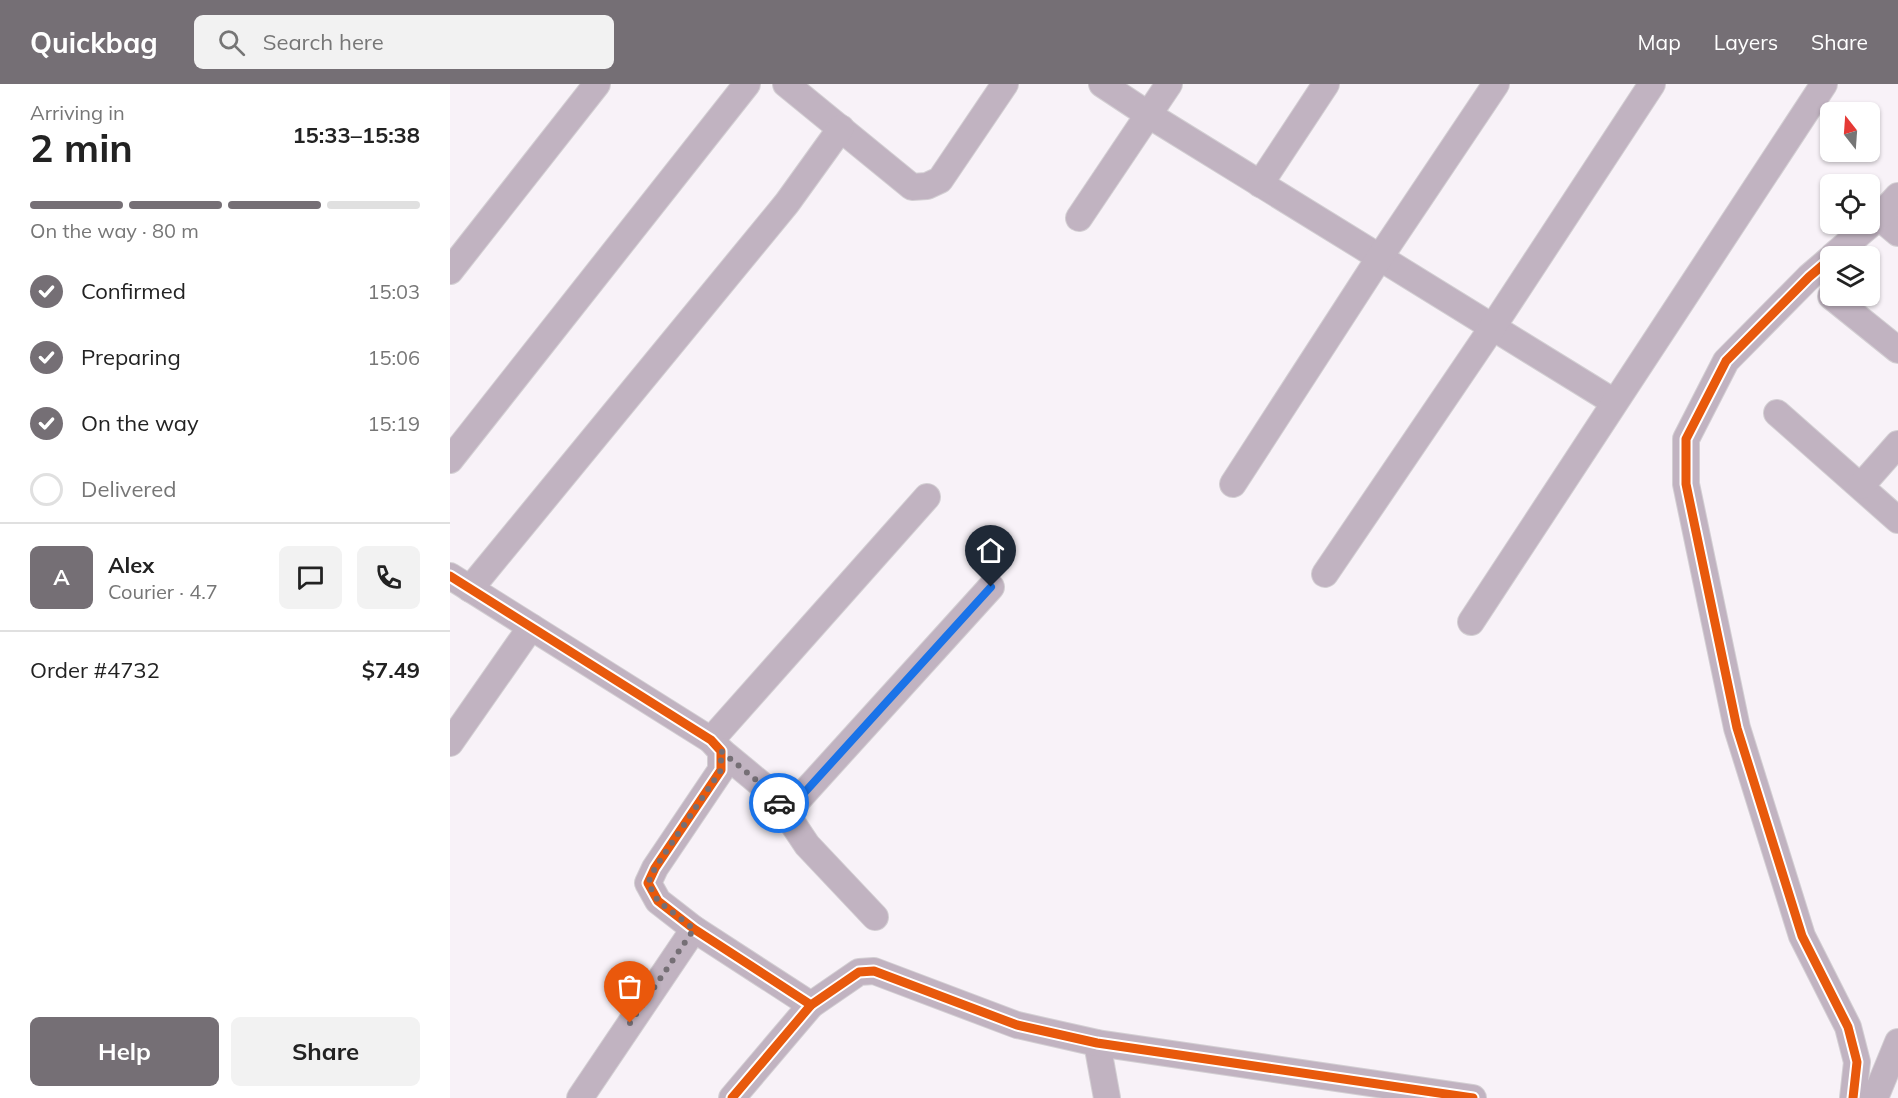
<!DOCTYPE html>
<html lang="en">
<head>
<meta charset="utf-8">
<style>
	:root { --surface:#fff; --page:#f2f2f2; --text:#222; --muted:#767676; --line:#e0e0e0; --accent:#756f75 }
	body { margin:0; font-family:Mulish,sans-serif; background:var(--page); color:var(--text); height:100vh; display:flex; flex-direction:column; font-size:22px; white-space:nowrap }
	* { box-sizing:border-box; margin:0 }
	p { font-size:20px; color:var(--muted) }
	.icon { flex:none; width:33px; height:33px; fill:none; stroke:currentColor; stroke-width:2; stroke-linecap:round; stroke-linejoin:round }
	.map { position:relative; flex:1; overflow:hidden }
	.side { display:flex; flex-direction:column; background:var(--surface); width:450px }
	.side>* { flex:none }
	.needle { width:39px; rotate:343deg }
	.tools { position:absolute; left:1370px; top:18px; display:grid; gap:12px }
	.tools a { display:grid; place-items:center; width:60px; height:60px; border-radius:9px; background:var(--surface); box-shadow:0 2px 4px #0004; font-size:30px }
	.pin { position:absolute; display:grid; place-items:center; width:51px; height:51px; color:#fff; margin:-62px -26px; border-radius:50% 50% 50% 0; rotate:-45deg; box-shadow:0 0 6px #0007 }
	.pin .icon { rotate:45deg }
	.courier { position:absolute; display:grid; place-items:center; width:60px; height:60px; margin:-30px; border:4px solid #1a73e8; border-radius:50%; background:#fff; color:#222; box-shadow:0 2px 8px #0007 }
	.summary em { font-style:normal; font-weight:700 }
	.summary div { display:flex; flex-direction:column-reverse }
	.summary { display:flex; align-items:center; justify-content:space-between; height:102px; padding:0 30px }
	h1 { font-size:39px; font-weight:700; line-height:45px }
	.bar { display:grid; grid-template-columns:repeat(4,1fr); gap:9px 6px; align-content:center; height:72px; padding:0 30px }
	.bar i { height:8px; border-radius:4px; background:var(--line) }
	.bar .current { background:var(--accent) }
	.bar p { grid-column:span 4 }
	.line { display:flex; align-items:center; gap:15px; padding:0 30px; border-top:2px solid var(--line) }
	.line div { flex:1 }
	.round { display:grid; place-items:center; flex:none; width:63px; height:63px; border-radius:9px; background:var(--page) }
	ol { padding:0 30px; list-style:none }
	li { display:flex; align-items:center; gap:18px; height:66px }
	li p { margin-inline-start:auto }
	li .icon { padding:6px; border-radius:50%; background:var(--accent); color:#fff; stroke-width:4 }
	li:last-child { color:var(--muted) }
	li i { width:33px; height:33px; border:3px solid var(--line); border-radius:50% }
	.action { display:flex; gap:12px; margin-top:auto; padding:12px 30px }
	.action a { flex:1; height:69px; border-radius:9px; background:var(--accent); color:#fff; font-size:24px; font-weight:700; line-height:69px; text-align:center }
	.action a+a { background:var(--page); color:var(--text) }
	header { display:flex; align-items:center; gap:36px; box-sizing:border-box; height:84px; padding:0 30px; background:var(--accent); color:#fff }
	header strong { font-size:28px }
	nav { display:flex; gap:33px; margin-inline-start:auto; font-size:21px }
	.search { width:420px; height:54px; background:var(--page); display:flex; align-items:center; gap:15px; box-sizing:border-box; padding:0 21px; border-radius:9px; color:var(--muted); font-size:22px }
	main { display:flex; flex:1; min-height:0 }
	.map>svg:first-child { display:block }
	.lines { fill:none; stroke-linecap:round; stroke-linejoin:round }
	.street-casing { stroke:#d3cfd3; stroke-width:28 }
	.street { stroke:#c1b3c1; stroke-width:26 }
	.cycleway-casing { stroke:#fff; stroke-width:13 }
	.cycleway { stroke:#e8590c; stroke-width:9 }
	.done { stroke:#756f75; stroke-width:6; stroke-dasharray:0 10.8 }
	.route { stroke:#1a73e8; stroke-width:8 }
</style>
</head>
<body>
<header>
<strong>Quickbag</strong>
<div class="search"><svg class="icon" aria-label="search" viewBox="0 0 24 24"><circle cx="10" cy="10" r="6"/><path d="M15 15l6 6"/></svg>Search here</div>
<nav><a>Map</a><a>Layers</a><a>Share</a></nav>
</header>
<main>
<section class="side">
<div class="summary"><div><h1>2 min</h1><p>Arriving in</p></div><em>15:33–15:38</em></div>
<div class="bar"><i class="current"></i><i class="current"></i><i class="current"></i><i></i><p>On the way · 80 m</p></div>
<ol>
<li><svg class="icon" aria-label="check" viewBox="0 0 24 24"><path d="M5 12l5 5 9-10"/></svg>Confirmed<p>15:03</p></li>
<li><svg class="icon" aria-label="check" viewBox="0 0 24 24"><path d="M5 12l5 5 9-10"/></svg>Preparing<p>15:06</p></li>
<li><svg class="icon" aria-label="check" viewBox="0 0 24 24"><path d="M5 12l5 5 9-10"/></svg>On the way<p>15:19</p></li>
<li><i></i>Delivered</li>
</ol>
<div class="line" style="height:108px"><b class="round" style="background:var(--accent);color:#fff">A</b><div><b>Alex</b><p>Courier · 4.7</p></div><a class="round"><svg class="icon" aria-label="chat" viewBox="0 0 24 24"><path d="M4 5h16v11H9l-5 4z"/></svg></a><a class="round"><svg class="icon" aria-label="phone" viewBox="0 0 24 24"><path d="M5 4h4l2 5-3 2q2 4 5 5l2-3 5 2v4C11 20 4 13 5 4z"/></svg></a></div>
<div class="line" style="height:78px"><div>Order #4732</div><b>$7.49</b></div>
<div class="action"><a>Help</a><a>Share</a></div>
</section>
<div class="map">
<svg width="1448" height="1014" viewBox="0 0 1448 1014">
	<rect width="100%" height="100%" fill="#f8f2f8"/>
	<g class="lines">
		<g class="street-casing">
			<g id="street">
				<polyline points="336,0 462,103 477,102 490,96 555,0"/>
				<polyline points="652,0 699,31 1164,318"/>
				<polyline points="810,100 876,0"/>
				<polyline points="1429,133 1448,149"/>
				<polyline points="629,134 719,0"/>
				<polyline points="1383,172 1429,133 1448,112"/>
				<polyline points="1380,175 1359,193 1276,277 1236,355 1236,400 1287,644 1352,852 1398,943 1407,978 1403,1014"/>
				<polyline points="0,187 147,0"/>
				<polyline points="1381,212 1448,266"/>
				<polyline points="1327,329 1448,436"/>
				<polyline points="0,376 297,0"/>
				<polyline points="783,400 930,173 1046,0"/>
				<polyline points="1411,402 1448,360"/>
				<polyline points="875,490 1042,244 1202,0"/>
				<polyline points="0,492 261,656 271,667 271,686 205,784 198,799 208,817 244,845 361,921"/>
				<polyline points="20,505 337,119 391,44"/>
				<polyline points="1021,538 1374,0"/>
				<polyline points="261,656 477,413"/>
				<polyline points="0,659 81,543"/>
				<polyline points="271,667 323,710 357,761 425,833"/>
				<polyline points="335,730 541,503"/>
				<polyline points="647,959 657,1014"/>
				<polyline points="130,1014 244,845"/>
				<polyline points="282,1014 361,921 409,888 424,887 567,941 647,959 1023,1014"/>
				<polyline points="1425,1014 1448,958"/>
			</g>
		</g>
		<use href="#street" class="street"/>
		<g class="cycleway-casing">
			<g id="cycleway">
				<polyline points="1380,175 1359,193 1276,277 1236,355 1236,400 1287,644 1352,852 1398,943 1407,978 1403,1014"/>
				<polyline points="0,492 261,656 271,667 271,686 205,784 198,799 208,817 244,845 361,921"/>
				<polyline points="282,1014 361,921 409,888 424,887 567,941 647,959 1023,1014"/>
			</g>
		</g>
		<use href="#cycleway" class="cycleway"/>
	</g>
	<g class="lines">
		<polyline class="done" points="180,939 244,845 208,817 198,799 205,784 271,686 271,667 323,710 329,719"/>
		<polyline class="route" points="329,719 335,730 541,503"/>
	</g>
</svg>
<div class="tools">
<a><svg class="needle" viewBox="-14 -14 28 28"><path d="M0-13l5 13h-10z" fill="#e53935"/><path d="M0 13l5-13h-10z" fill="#767676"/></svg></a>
<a><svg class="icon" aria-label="locate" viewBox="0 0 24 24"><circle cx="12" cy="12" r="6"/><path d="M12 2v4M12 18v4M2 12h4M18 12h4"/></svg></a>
<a><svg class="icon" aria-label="layers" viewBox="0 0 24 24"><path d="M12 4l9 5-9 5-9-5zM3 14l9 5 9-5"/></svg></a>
</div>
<div class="pin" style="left:180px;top:939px;background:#ea580c"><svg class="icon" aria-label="bag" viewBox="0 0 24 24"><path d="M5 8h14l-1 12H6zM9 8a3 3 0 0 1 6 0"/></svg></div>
<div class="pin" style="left:541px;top:503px;background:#1f2937"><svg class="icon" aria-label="home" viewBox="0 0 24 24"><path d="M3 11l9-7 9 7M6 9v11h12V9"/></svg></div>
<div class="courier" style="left:329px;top:719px"><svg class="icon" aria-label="car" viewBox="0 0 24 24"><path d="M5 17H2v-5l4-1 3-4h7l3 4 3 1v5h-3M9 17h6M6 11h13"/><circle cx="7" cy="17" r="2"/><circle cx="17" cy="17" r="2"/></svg></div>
</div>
</main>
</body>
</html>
